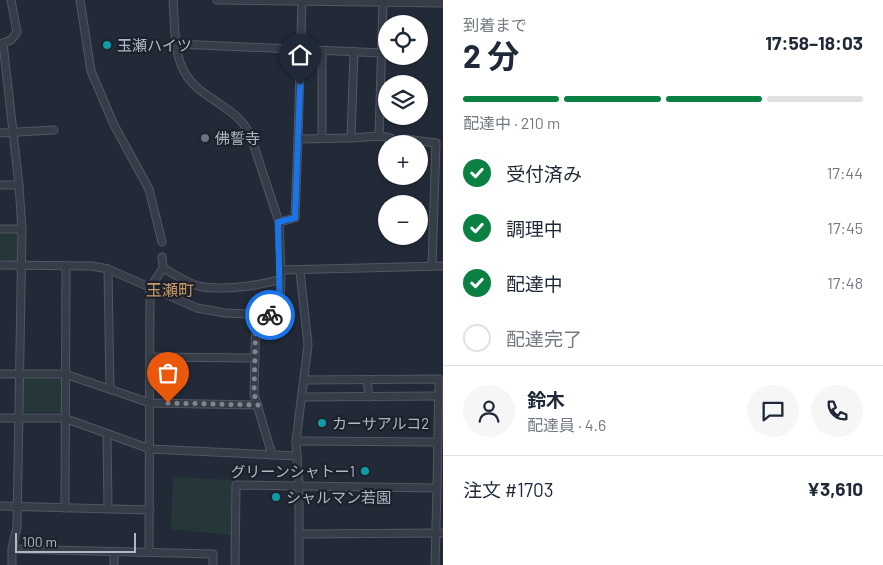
<!DOCTYPE html>
<html lang="ja">
<head>
<meta charset="utf-8">
<style>
	:root { --surface:#fff; --page:#f6f6f7; --text:#1f2937; --muted:#747a83; --line:#e0e1e3; --accent:#0b8043 }
	body { margin:0; font-family:Barlow,"Noto Sans JP",sans-serif; background:var(--page); color:var(--text); height:100vh; display:flex; flex-direction:column; font-size:19px; white-space:nowrap }
	* { box-sizing:border-box; margin:0 }
	p { font-size:16px; color:var(--muted) }
	.icon { flex:none; width:28px; height:28px; fill:none; stroke:currentColor; stroke-width:2; stroke-linecap:round; stroke-linejoin:round }
	.map { position:relative; flex:1; overflow:hidden }
	.panel { display:flex; flex-direction:column; background:var(--surface); width:440px }
	.panel>* { flex:none }
	.fabs { position:absolute; left:378px; top:15px; display:grid; gap:10px }
	.fabs a { display:grid; place-items:center; width:50px; height:50px; border-radius:50%; background:var(--surface); box-shadow:0 1px 4px #0004; font-size:25px }
	.scale { position:absolute; left:15px; bottom:12px; width:121px; box-sizing:border-box; padding-left:5px; border:2px solid #b1b7c4; border-top:0; font-size:14px; line-height:18px; white-space:nowrap; color:#b1b7c4; -webkit-text-stroke:4px #1c222c; paint-order:stroke }
	.pin { position:absolute; display:grid; place-items:center; width:42px; height:42px; color:#fff; margin:-51px -21px; border-radius:50% 50% 50% 0; rotate:-45deg; box-shadow:0 0 5px #0007 }
	.pin .icon { rotate:45deg }
	.courier { position:absolute; display:grid; place-items:center; width:50px; height:50px; margin:-25px; border:4px solid #1a73e8; border-radius:50%; background:#fff; color:#222; box-shadow:0 1px 6px #0007 }
	.headline em { font-style:normal; font-weight:700 }
	.headline div { display:flex; flex-direction:column-reverse }
	.headline { display:flex; align-items:center; justify-content:space-between; height:85px; padding:0 20px }
	h1 { font-size:32px; font-weight:700; line-height:38px }
	.bar { display:grid; grid-template-columns:repeat(4,1fr); gap:8px 5px; align-content:center; height:60px; padding:0 20px }
	.bar i { height:6px; border-radius:4px; background:var(--line) }
	.bar .selected { background:var(--accent) }
	.bar p { grid-column:span 4 }
	.line { display:flex; align-items:center; gap:12px; padding:0 20px; border-top:1px solid var(--line) }
	.line div { flex:1 }
	.round { display:grid; place-items:center; flex:none; width:52px; height:52px; border-radius:26px; background:var(--page) }
	ol { padding:0 20px; list-style:none }
	li { display:flex; align-items:center; gap:15px; height:55px }
	li p { margin-inline-start:auto }
	li .icon { padding:5px; border-radius:50%; background:var(--accent); color:#fff; stroke-width:4 }
	li:last-child { color:var(--muted) }
	li i { width:28px; height:28px; border:2px solid var(--line); border-radius:50% }
	main { display:flex; flex:1; min-height:0 }
	.map>svg:first-child { display:block }
	.green { fill:#263739 }
	.lines { fill:none; stroke-linecap:round; stroke-linejoin:round }
	.minor-casing { stroke:#515762; stroke-width:9 }
	.minor { stroke:#363d48; stroke-width:7 }
	.done { stroke:#7f8693; stroke-width:5; stroke-dasharray:0 9 }
	.route { stroke:#1a73e8; stroke-width:6 }
	.culture-dot { fill:#0f9aa8; stroke:#1c222c; stroke-width:2 }
	.worship-dot { fill:#6b7280; stroke:#1c222c; stroke-width:2 }
	.labels { text-anchor:middle; dominant-baseline:central; stroke-width:4.5; stroke-linejoin:round; paint-order:stroke }
	.poi-label { font-size:15px; fill:#b1b7c4; stroke:#1c222c; text-anchor:start }
	.neighbourhood-label { font-size:16px; fill:#ca9766; stroke:#1c222c }
</style>
</head>
<body>
<main>
<div class="map">
<svg width="443" height="565" viewBox="0 0 443 565">
	<rect width="100%" height="100%" fill="#232a37"/>
	<g class="green">
		<polygon points="0,232 16,232 19,235 19,258 16,261 0,260"/>
		<rect x="23" y="375" width="41" height="37"/>
		<polygon points="173,477 233,480 232,535 171,529"/>
	</g>
	<g class="lines">
		<g class="minor-casing">
			<g id="minor">
				<polyline points="11,0 17,32 11,40 3,43 19,185 22,230 17,527 12,549 12,565"/>
				<polyline points="80,0 91,71 114,125 149,189 162,242"/>
				<polyline points="217,0 443,3"/>
				<polyline points="178,44 382,53"/>
				<polyline points="354,52 351,138 379,136 391,138"/>
				<polyline points="0,133 54,130"/>
				<polyline points="379,136 383,3"/>
				<polyline points="322,137 322,51"/>
				<polyline points="298,139 302,0"/>
				<polyline points="405,139 436,143 432,266"/>
				<polyline points="0,185 19,185"/>
				<polyline points="279,222 295,218 298,139 351,138"/>
				<polyline points="0,229 22,229"/>
				<path d="M0,265L92,266L108,269L197,308L225,313L271,315L280,312L281,270L279,222L251,137C239,106 200,100 185,73C173,53 175,22 173,0"/>
				<path d="M163,268C174,274 186,282 198,286C220,291 259,286 281,279"/>
				<polyline points="108,269 110,389"/>
				<polyline points="281,270 443,266"/>
				<polyline points="300,271 308,345 296,441 299,486 437,488 439,379 305,380"/>
				<polyline points="256,314 254,394 272,455"/>
				<polyline points="150,357 255,358"/>
				<polyline points="0,374 65,374 150,403 258,405"/>
				<polyline points="367,381 369,397"/>
				<polyline points="302,397 438,396"/>
				<polyline points="0,418 64,418 150,449 297,456"/>
				<polyline points="107,434 108,509"/>
				<polyline points="296,441 436,442"/>
				<polyline points="0,506 150,510"/>
				<polyline points="65,508 66,266"/>
				<polyline points="299,534 443,533"/>
				<polyline points="12,549 213,554 213,565"/>
				<polyline points="149,552 150,288 163,268 162,257"/>
				<polyline points="114,565 114,552"/>
				<polyline points="235,565 236,485 299,486 299,565"/>
				<polyline points="435,565 437,488"/>
			</g>
		</g>
		<use href="#minor" class="minor"/>
	</g>
	<g class="lines">
		<polyline class="done" points="168,403 258,405 254,394 256,314 270,315"/>
		<polyline class="route" points="270,315 277,314 280,310 278,222 295,218 300,85"/>
	</g>
	<g class="culture-dot">
		<circle cx="107" cy="45" r="5"/>
		<circle cx="322" cy="423" r="5"/>
		<circle cx="365" cy="471" r="5"/>
		<circle cx="276" cy="497" r="5"/>
	</g>
	<circle class="worship-dot" cx="205" cy="138" r="5"/>
	<g class="labels">
		<g class="poi-label">
			<text x="117" y="45">玉瀬ハイツ</text>
			<text x="215" y="138">佛誓寺</text>
			<text x="332" y="423">カーサアルコ2</text>
			<text x="355" y="471" text-anchor="end">グリーンシャトー1</text>
			<text x="286" y="497">シャルマン若園</text>
		</g>
		<g class="neighbourhood-label">
			<text x="170" y="289">玉瀬町</text>
		</g>
	</g>
</svg>
<div class="fabs">
<a><svg class="icon" aria-label="locate" viewBox="0 0 24 24"><circle cx="12" cy="12" r="6"/><path d="M12 2v4M12 18v4M2 12h4M18 12h4"/></svg></a>
<a><svg class="icon" aria-label="layers" viewBox="0 0 24 24"><path d="M12 4l9 5-9 5-9-5zM3 14l9 5 9-5"/></svg></a>
<a>+</a>
<a>−</a>
</div>
<div class="scale">100 m</div>
<div class="pin" style="left:168px;top:403px;background:#ea580c"><svg class="icon" aria-label="bag" viewBox="0 0 24 24"><path d="M5 8h14l-1 12H6zM9 8a3 3 0 0 1 6 0"/></svg></div>
<div class="pin" style="left:300px;top:85px;background:#1f2937"><svg class="icon" aria-label="home" viewBox="0 0 24 24"><path d="M3 11l9-7 9 7M6 9v11h12V9"/></svg></div>
<div class="courier" style="left:270px;top:315px"><svg class="icon" aria-label="bike" viewBox="0 0 24 24"><circle cx="6" cy="16" r="4"/><circle cx="18" cy="16" r="4"/><path d="M6 16l4-8h5l3 8M10 8l3 8H6M13 5h3"/></svg></div>
</div>
<section class="panel">
<div class="headline"><div><h1>2 分</h1><p>到着まで</p></div><em>17:58–18:03</em></div>
<div class="bar"><i class="selected"></i><i class="selected"></i><i class="selected"></i><i></i><p>配達中 · 210 m</p></div>
<ol>
<li><svg class="icon" aria-label="check" viewBox="0 0 24 24"><path d="M5 12l5 5 9-10"/></svg>受付済み<p>17:44</p></li>
<li><svg class="icon" aria-label="check" viewBox="0 0 24 24"><path d="M5 12l5 5 9-10"/></svg>調理中<p>17:45</p></li>
<li><svg class="icon" aria-label="check" viewBox="0 0 24 24"><path d="M5 12l5 5 9-10"/></svg>配達中<p>17:48</p></li>
<li><i></i>配達完了</li>
</ol>
<div class="line" style="height:90px"><a class="round"><svg class="icon" aria-label="person" viewBox="0 0 24 24"><circle cx="12" cy="8" r="4"/><path d="M4 21q1-7 8-7t8 7"/></svg></a><div><b>鈴木</b><p>配達員 · 4.6</p></div><a class="round"><svg class="icon" aria-label="chat" viewBox="0 0 24 24"><path d="M4 5h16v11H9l-5 4z"/></svg></a><a class="round"><svg class="icon" aria-label="phone" viewBox="0 0 24 24"><path d="M5 4h4l2 5-3 2q2 4 5 5l2-3 5 2v4C11 20 4 13 5 4z"/></svg></a></div>
<div class="line" style="height:65px"><div>注文 #1703</div><b>¥3,610</b></div>
</section>
</main>
</body>
</html>
